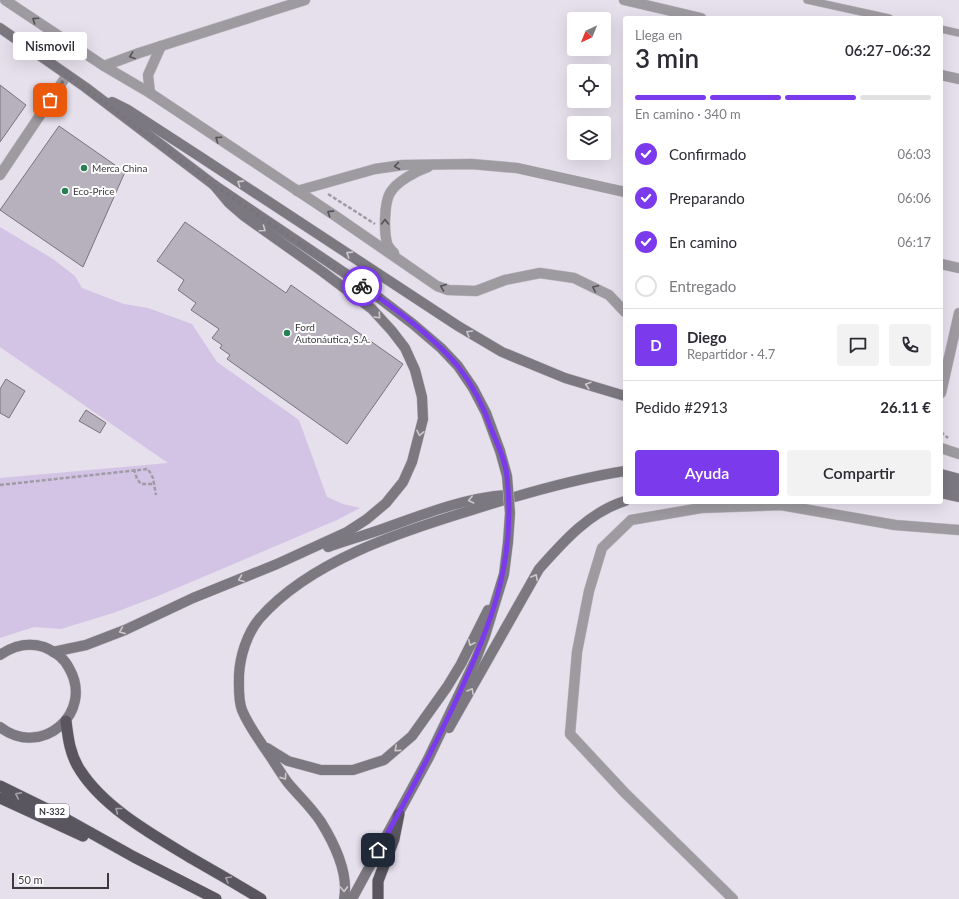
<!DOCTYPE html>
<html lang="es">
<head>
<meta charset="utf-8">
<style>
	:root { --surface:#fff; --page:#f2f2f3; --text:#2b2b33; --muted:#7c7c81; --line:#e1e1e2; --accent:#7c3aed }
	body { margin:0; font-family:Lato,sans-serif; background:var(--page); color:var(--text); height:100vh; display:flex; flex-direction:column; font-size:15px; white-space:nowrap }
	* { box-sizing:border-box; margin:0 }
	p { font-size:13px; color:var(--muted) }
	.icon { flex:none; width:22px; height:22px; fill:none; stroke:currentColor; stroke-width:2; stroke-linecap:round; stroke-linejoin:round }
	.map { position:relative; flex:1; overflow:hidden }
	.details { position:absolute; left:623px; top:16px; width:320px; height:488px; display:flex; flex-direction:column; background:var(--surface); border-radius:4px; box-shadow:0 4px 16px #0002 }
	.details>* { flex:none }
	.needle { width:26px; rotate:223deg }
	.controls { position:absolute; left:567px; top:12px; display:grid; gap:8px }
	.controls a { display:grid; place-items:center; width:44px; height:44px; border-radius:4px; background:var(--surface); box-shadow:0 4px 16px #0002; font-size:20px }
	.scale { position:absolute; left:12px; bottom:10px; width:97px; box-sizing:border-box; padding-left:4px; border:2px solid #3c3a3f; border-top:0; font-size:11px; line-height:14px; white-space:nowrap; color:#3c3a3f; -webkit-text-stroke:3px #fff; paint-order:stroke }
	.pin { position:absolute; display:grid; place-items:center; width:34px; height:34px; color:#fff; margin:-17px; border-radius:8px; box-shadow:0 2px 6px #0006 }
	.courier { position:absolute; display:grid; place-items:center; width:40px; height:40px; margin:-20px; border:3px solid #7c3aed; border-radius:50%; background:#fff; color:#222; box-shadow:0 1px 5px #0007 }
	.bubble { position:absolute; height:28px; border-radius:4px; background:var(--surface); box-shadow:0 4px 16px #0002; font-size:13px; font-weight:600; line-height:28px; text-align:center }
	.head em { font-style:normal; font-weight:600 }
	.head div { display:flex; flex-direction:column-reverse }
	.head { display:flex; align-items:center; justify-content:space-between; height:68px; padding:0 12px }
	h1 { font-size:26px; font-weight:600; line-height:30px }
	.bar { display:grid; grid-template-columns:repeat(4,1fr); gap:6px 4px; align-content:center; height:48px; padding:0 12px }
	.bar i { height:5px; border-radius:3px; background:var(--line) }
	.bar .selected { background:var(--accent) }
	.bar p { grid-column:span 4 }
	.line { display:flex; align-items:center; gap:10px; padding:0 12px; border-top:1px solid var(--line) }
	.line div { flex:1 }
	.round { display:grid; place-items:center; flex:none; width:42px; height:42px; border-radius:4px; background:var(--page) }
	ol { padding:0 12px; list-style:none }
	li { display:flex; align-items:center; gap:12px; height:44px }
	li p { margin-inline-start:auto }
	li .icon { padding:4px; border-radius:50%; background:var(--accent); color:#fff; stroke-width:4 }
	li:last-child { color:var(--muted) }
	li i { width:22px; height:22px; border:2px solid var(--line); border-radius:50% }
	.button { display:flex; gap:8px; margin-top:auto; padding:8px 12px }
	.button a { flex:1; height:46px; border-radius:4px; background:var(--accent); color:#fff; font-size:16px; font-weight:600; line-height:46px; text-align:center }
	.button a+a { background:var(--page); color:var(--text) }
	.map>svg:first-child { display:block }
	.green { fill:#d3c3e4 }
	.building { fill:#b7b1be; stroke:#79737f }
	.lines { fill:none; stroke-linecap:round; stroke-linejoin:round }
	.service-casing { stroke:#c1bbc7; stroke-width:8 }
	.minor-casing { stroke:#c1bbc7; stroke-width:11 }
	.secondary-casing { stroke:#c1bbc7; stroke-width:11 }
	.trunk-casing { stroke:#c1bbc7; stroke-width:12 }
	.path { stroke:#a09ca6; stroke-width:2.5; stroke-dasharray:4 2; stroke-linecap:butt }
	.service { stroke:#9e9ba0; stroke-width:7 }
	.minor { stroke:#9e9ba0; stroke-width:10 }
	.secondary { stroke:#7c7880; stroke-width:10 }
	.trunk { stroke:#5a5660; stroke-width:11 }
	.secondary-bridge-casing { stroke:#c1bbc7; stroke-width:11; stroke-linecap:butt }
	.secondary-bridge { stroke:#7c7880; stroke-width:10 }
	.oneway { stroke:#545257 }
	.oneway2 { stroke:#cbc9cc }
	.oneway3 { stroke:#a4a2a8 }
	.done { stroke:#78747c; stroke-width:4; stroke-dasharray:0 7.2 }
	.route { stroke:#7c3aed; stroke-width:5 }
	.poi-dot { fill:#278054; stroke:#fff; stroke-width:1.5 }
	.labels { text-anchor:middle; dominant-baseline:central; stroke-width:4; stroke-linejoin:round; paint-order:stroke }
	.shield { fill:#fff; stroke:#767579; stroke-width:1 }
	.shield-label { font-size:9px; font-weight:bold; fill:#3c3a3f }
	.poi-label { font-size:10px; fill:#3c3a3f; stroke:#fff; text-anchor:start }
</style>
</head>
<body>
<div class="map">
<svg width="959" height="899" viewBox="0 0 959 899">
	<rect width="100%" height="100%" fill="#e6e0ed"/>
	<polygon class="green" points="0,227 53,259 75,276 82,288 124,304 148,308 192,324 217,362 299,420 327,497 343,504 360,508 337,520 158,596 113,613 61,629 34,627 0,638 0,478 168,463 0,347"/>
	<g class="building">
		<polygon points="0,85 26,105 0,142"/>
		<polygon points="59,126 125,172 83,267 0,210"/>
		<polygon points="185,222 286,293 291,285 403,364 347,444 227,359 230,355 220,348 222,345 212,338 219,329 191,310 196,303 178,290 184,280 157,261"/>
		<polygon points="6,379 25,391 9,418 0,413 0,389"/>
		<polygon points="86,410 106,423 100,433 79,421"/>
	</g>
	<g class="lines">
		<g class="service-casing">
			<g id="service">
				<polyline points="807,0 889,18"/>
				<polyline points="941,29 959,33"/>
			</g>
		</g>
		<g class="minor-casing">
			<g id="minor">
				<polyline points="5,0 104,66 150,93 334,215 437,286 448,290 476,291 505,280 540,273 574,278 609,295 625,312"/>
				<polyline points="624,0 701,18"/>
				<polyline points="104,66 139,53 305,0"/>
				<polyline points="941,75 959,79"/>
				<polyline points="150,93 148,75 161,46"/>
				<polyline points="0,175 67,75"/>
				<polyline points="297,191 375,169 403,165 471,164 517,168 625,192"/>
				<path d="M394,253C391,250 388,247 387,243C384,232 384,203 390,193C396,182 416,171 428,167"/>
				<polyline points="941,264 959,268"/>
				<polyline points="941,393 959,313"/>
				<polyline points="941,448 959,454"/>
				<polyline points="733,899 625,793 570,734 577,652 589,591 602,548 631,520 701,508 781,505 895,525 959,530"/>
			</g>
		</g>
		<g class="secondary-casing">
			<g id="secondary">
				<polyline points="0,28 85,87 214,185 361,284 413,324 441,348 458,366 473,388 486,413 500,451"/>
				<polyline points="112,102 128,110 199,156 458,326 502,352 565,378 625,396"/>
				<polyline points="941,474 959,479"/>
				<polyline points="941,483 959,487"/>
				<polyline points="941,493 959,497"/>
				<path d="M328,547C348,540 369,534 388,527C427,513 465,498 506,495"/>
				<polyline points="53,652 86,645 125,630 193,598 277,564 347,532 367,519 386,503 403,482 412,462 423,419 422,397 415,370 405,348 392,331 372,309 323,272 244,216 229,203 214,185"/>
				<path d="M0,655C13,646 28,642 44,647C54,651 64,658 69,668C95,713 41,759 0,727"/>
				<path d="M449,728L539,569C563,542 589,512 625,501"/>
				<polyline points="267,748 288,761 321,770 353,770 384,760 412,736 447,687 461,664 488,610"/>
				<path d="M344,899C349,874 334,843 321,822C312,808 299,796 288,783C282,775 276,765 270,756C260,741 249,727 242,710C238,700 239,686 239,675C240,656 247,633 260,618C310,561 400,532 472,510C522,494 573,479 625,471"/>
				<polyline points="352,899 428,759 476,659 485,636 504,574 508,542"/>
			</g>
		</g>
		<g class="trunk-casing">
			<g id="trunk">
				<path d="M66,721C68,738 70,755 80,770C104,808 153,835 191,858C214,871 238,885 261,899"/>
				<polyline points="0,786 57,814 134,857 216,899"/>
				<polyline points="0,798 83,836"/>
				<polyline points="378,899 378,881 394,839 399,814"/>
			</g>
		</g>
		<g class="path">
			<polyline points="328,194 375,224"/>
			<polyline points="941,432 948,438"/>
			<polyline points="134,469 137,479 141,484 154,484"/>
			<polyline points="0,485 148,469 153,478 156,495"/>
		</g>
		<use href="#service" class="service"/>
		<use href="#minor" class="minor"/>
		<use href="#secondary" class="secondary"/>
		<use href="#trunk" class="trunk"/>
		<g class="secondary-bridge-casing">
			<polyline id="secondary-bridge" points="500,451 507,476 510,513 508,542"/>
		</g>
		<use href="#secondary-bridge" class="secondary-bridge"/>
	</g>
	<defs><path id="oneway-chevron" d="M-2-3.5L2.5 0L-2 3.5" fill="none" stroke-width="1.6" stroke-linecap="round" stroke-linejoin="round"/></defs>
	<g class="oneway">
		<use href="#oneway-chevron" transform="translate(35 20) rotate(-146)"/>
		<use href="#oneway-chevron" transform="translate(132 56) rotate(160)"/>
		<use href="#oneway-chevron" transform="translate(218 139) rotate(-146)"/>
		<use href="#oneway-chevron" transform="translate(397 166) rotate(172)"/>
		<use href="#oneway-chevron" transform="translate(330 213) rotate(-147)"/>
		<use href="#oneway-chevron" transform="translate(385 222) rotate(-90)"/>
		<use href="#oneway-chevron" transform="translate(443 287) rotate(-160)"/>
		<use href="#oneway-chevron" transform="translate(595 288) rotate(-155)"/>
	</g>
	<g class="oneway2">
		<use href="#oneway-chevron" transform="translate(240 183) rotate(-147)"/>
		<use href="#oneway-chevron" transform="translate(263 229) rotate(35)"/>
		<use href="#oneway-chevron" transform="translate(349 254) rotate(-147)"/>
		<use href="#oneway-chevron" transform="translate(378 316) rotate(47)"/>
		<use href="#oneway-chevron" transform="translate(469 333) rotate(-150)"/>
		<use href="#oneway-chevron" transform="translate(588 385) rotate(-163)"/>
		<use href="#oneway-chevron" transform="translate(420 433) rotate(102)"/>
		<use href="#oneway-chevron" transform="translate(471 500) rotate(167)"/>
		<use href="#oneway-chevron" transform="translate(535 577) rotate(-61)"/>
		<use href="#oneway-chevron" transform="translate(241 579) rotate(159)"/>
		<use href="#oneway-chevron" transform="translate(122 631) rotate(157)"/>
		<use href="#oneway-chevron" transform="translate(471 643) rotate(116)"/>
		<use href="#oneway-chevron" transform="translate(471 691) rotate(-61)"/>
		<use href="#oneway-chevron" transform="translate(397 749) rotate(139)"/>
		<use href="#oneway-chevron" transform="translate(284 777) rotate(55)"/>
		<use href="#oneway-chevron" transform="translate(344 889) rotate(89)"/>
	</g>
	<g class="oneway3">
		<use href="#oneway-chevron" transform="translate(18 795) rotate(-154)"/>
		<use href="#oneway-chevron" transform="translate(118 810) rotate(-142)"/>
		<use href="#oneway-chevron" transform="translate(228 879) rotate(-150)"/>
	</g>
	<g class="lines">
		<polyline class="done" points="50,100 67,75 214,185 362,286"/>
		<path class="route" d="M362,286C396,309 430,334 457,365C473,385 484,407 492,431C498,445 506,462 507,477C517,563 489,630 454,705C430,755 405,803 378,850"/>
	</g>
	<g class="poi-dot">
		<circle cx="84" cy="168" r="4"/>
		<circle cx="65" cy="191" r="4"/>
		<circle cx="287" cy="333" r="4"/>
	</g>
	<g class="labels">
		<rect class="shield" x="35" y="804" width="34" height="14" rx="3"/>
		<g class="shield-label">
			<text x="52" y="811">N-332</text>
		</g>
		<g class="poi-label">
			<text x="92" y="168">Merca China</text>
			<text x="73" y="191">Eco-Price</text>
			<text x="295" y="327">Ford<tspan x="295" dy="12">Autonáutica, S.A.</tspan></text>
		</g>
	</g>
</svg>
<div class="controls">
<a><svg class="needle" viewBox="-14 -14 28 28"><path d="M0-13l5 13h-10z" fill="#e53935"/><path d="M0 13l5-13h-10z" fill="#7c7c81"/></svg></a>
<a><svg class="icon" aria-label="locate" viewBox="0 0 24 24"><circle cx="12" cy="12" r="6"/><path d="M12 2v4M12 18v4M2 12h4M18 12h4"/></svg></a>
<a><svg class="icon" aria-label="layers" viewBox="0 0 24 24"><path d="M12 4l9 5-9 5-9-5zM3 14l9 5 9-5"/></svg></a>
</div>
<div class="scale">50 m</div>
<div class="pin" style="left:50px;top:100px;background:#ea580c"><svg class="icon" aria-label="bag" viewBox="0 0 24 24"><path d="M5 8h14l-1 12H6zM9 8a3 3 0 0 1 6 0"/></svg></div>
<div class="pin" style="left:378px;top:850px;background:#1f2937"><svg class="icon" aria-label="home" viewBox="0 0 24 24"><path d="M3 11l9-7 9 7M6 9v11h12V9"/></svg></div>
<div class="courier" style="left:362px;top:286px"><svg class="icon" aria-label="bike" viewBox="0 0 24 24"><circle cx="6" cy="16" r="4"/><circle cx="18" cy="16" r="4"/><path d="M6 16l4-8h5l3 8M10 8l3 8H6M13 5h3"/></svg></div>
<div class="bubble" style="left:13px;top:32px;width:74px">Nismovil</div>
<section class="details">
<div class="head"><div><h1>3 min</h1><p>Llega en</p></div><em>06:27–06:32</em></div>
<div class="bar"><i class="selected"></i><i class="selected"></i><i class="selected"></i><i></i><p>En camino · 340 m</p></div>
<ol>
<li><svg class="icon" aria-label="check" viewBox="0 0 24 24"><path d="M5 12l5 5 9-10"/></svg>Confirmado<p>06:03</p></li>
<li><svg class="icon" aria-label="check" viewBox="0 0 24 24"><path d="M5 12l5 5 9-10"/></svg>Preparando<p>06:06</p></li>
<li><svg class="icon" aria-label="check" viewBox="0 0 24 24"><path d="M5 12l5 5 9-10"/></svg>En camino<p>06:17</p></li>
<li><i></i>Entregado</li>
</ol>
<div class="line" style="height:72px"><b class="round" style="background:var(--accent);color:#fff">D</b><div><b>Diego</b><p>Repartidor · 4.7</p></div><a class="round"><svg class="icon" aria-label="chat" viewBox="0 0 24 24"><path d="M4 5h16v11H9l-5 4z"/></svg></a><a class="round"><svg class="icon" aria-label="phone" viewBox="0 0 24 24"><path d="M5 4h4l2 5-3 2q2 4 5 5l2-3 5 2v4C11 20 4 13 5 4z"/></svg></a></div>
<div class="line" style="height:52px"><div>Pedido #2913</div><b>26.11 €</b></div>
<div class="button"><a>Ayuda</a><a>Compartir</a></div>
</section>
</div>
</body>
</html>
